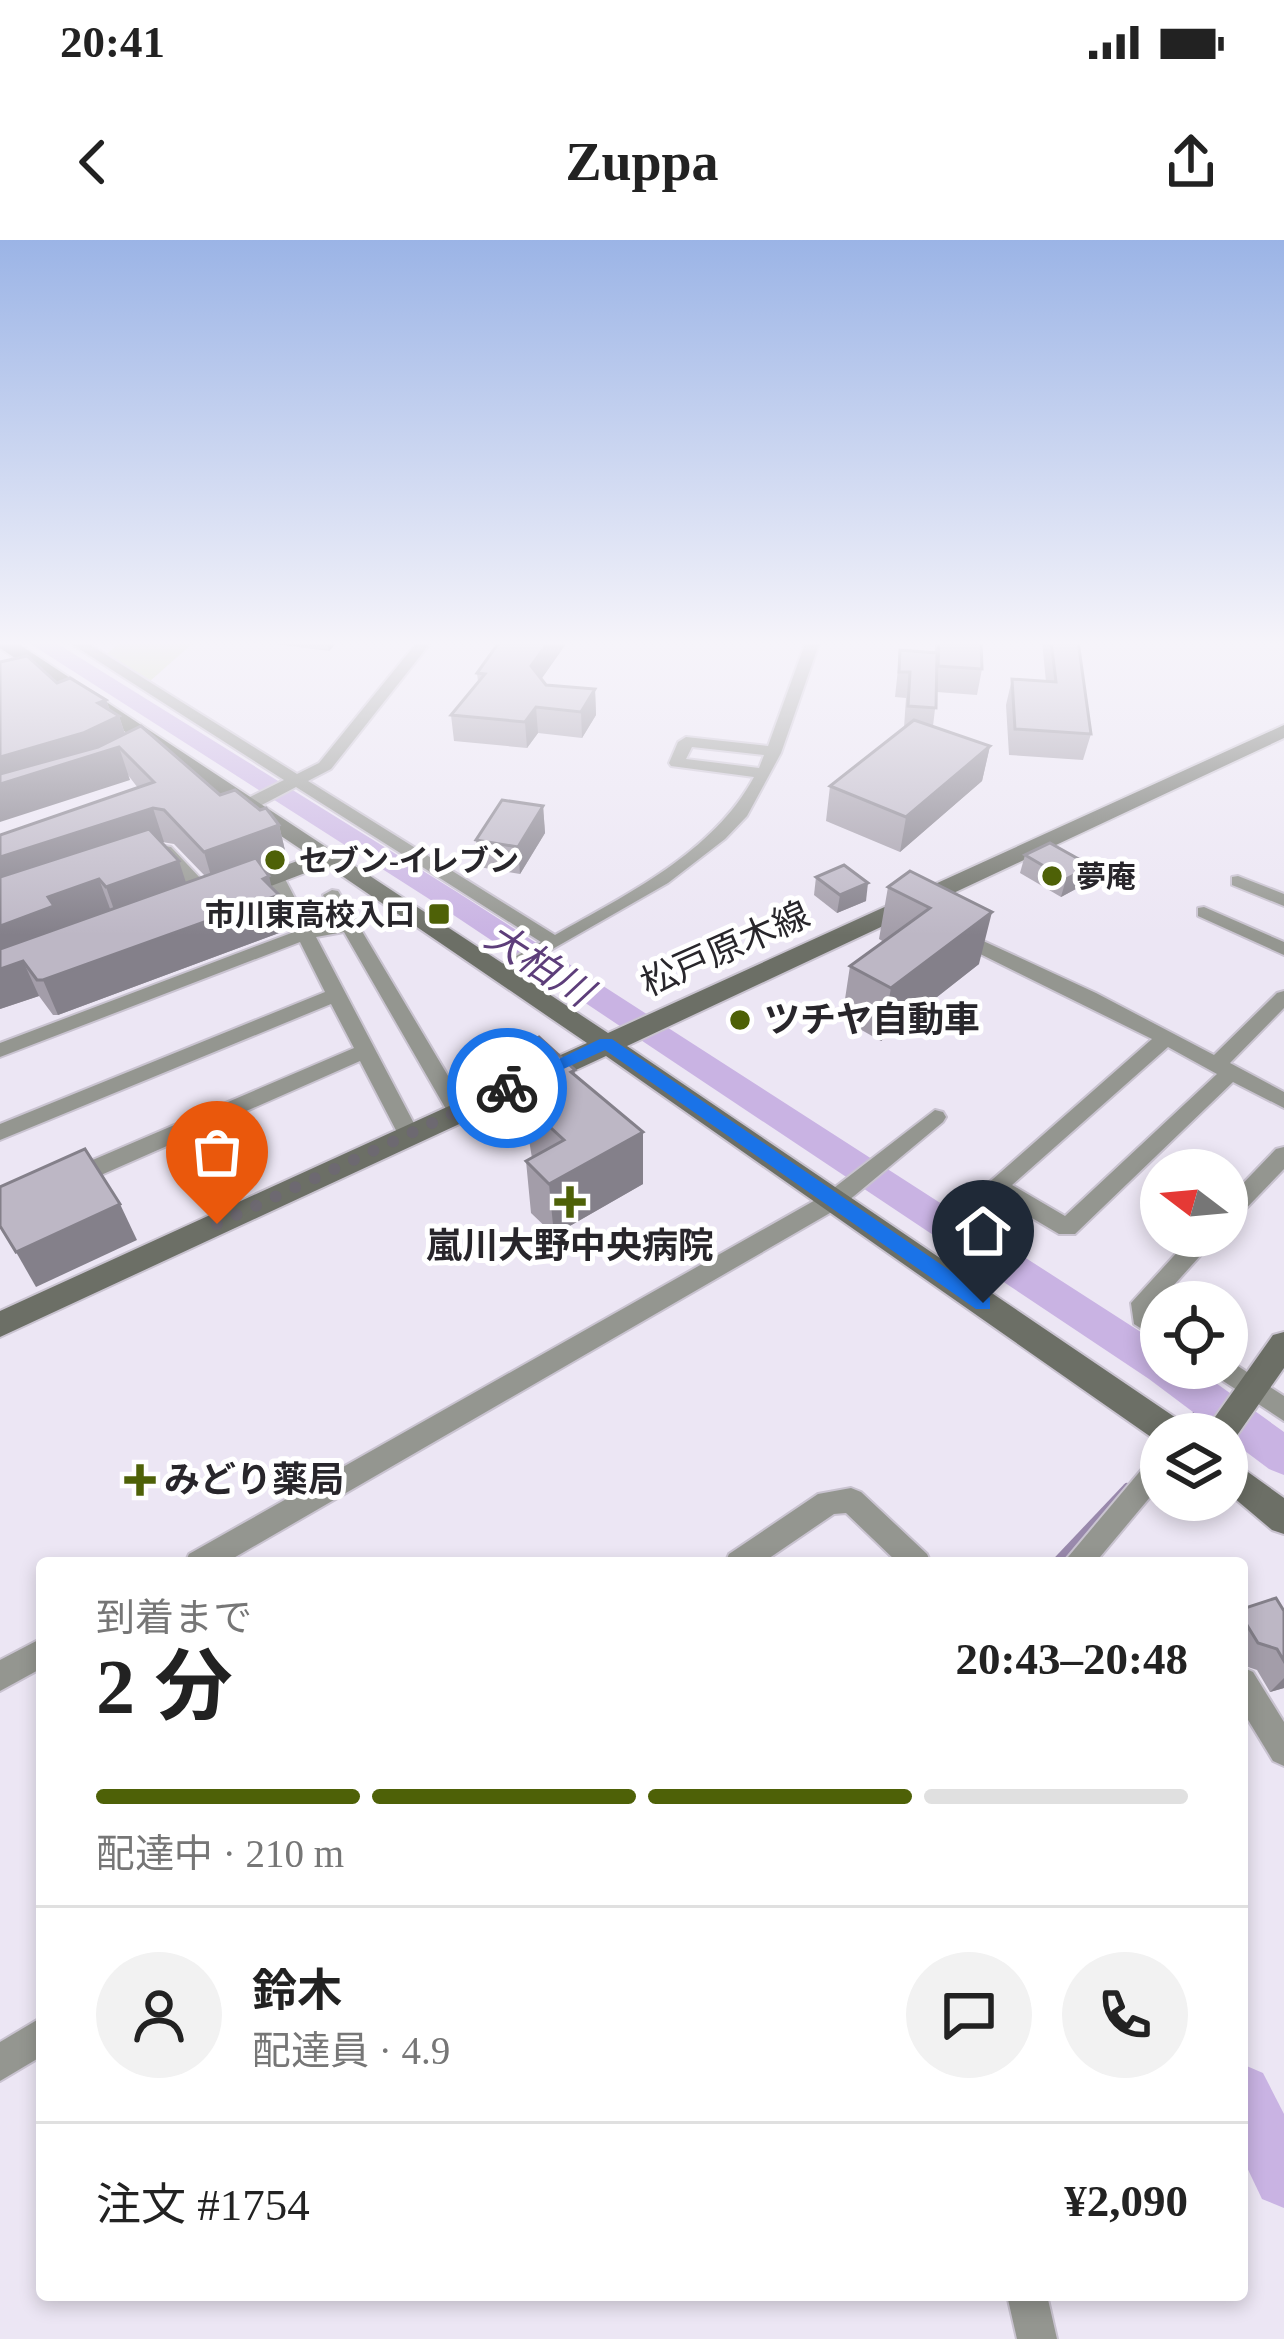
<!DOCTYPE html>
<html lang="ja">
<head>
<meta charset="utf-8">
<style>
	:root { --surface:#fff; --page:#f2f2f2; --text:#222; --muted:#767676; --line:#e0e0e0; --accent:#4e6107 }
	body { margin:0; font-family:"Times New Roman","Noto Sans JP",serif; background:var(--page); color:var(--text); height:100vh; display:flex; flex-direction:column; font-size:45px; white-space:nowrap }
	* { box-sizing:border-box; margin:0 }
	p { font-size:39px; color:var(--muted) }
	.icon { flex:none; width:66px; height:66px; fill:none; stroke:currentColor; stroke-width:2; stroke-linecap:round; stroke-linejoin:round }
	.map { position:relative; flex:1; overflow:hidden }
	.details { position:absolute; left:36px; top:1317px; width:1212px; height:744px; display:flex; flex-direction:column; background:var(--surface); border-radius:12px; box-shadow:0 6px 18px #0003 }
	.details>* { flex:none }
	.needle { width:78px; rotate:286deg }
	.buttons { position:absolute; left:1140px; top:909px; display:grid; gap:24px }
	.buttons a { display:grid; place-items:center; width:108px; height:108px; border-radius:50%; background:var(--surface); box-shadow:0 6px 18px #0003; font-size:60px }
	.pin { position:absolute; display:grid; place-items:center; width:102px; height:102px; color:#fff; margin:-123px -51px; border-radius:50% 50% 50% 0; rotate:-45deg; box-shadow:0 0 12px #0007 }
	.pin .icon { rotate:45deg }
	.courier { position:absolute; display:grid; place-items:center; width:120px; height:120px; margin:-60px; border:9px solid #1a73e8; border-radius:50%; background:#fff; color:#222; box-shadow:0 3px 15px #0007 }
	.headline em { font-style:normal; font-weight:700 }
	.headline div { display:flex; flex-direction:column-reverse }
	.headline { display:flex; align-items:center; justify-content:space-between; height:204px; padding:0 60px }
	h1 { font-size:78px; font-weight:700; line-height:90px }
	.bar { display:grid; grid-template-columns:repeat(4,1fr); gap:18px 12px; align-content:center; height:144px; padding:0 60px }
	.bar i { height:15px; border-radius:9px; background:var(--line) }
	.bar .on { background:var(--accent) }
	.bar p { grid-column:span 4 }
	.line { display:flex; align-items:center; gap:30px; padding:0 60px; border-top:3px solid var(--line) }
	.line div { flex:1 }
	.round { display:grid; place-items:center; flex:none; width:126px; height:126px; border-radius:63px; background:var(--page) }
	.status { display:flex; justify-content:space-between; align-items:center; height:84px; padding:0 60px; background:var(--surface); direction:ltr }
	.status svg { height:33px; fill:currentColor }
	header { display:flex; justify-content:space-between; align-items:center; height:156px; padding:0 60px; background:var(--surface); font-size:54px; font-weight:700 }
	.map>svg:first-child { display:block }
	.green { fill:#cfdeae }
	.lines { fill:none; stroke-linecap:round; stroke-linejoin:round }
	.stream { stroke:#9989ac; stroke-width:8 }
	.river { fill:#c9b3e3; fill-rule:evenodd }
	.street-casing { stroke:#c9c3d0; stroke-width:4 }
	.secondary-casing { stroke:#c9c3d0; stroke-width:4 }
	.street { fill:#949690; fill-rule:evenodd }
	.secondary { fill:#6c6f66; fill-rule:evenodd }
	.wall { fill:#a39da9; fill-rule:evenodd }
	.shaded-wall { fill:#84808a }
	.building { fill:#bdb7c5; stroke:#84808a; stroke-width:3 }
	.route { fill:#1a73e8 }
	.done { stroke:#6d6971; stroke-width:12; stroke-dasharray:0 21.6 }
	.poi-dot { fill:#4e6107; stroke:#fff; stroke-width:4.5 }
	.labels { text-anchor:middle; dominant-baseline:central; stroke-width:10; stroke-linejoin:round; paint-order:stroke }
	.far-poi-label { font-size:30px; font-weight:bold; fill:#28262b; stroke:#fff; text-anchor:start }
	.street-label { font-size:36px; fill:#28262b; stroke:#fff }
	.poi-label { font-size:36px; font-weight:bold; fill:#28262b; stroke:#fff; text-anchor:start }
	.water-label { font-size:39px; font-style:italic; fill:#5d3e7a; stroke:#fff }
</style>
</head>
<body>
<div class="status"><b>20:41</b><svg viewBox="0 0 49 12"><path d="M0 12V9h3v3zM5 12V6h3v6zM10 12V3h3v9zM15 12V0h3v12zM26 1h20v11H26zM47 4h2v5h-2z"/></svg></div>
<header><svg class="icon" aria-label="back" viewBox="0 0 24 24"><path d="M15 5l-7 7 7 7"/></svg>Zuppa<svg class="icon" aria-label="share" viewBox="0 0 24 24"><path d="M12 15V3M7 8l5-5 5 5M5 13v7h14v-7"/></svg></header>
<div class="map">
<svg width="1284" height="2099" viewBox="0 0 1284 2099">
	<rect width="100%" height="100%" fill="#ece6f4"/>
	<polygon class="green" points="122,401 195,401 149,442 103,417"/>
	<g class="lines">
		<g class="stream">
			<polyline points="1178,1194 1211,1159"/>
			<polyline points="1055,1323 1127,1247"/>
		</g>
		<g class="river">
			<polygon points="26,401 53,401 457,652 1161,1105 1161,1128 1195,1128 1284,1192 1284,1235 1269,1229 1149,1139 437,664"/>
			<polygon points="1242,1824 1263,1833 1284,1874 1284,1968 1262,1959 1242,1917"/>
		</g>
		<g class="street-casing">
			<g id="street">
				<path d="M67,401H84L297,534L319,523L418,401H432L331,529L308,541L555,695C627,654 713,613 754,537L671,526L669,523L678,502L686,497L768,506L806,401H820L781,513L747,576L725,599L668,643L502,738L492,732L495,728L541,702L296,547L256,568H244V560L284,540ZM692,507L764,515L759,528L686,519Z"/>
				<polygon points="165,606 171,607 217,656 217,664 205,664 162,618 148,614"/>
				<polygon points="275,632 284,637 310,687 338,682 323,655 332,650 338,651 469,871 466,876 450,876 344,692 316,697 419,893 416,898 400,898 360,821 76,946 60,946 57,940 60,934 354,808 331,764 0,900 0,884 325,752 300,702 0,817 0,803 294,692 266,637"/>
				<polygon points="1238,636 1284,654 1284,666 1232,645 1232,637"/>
				<polygon points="1204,667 1284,702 1284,715 1198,676 1198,668"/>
				<path d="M955,688L1096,753L1214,815L1277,753L1284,751V768L1230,823L1284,852V868L1233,842L1075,994H1059L988,952L985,946L1152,799L948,698V690ZM1168,807L1217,834L1065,976L1012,945Z"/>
				<polygon points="935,870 943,872 946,877 943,882 842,966 225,1323 185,1323 189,1314 826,954"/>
				<polygon points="1284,907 1284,929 1235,980 1227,982 1227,960 1276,909"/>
				<polygon points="1192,996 1218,996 1155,1066 1155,1073 1161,1077 1161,1101 1134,1084 1131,1063"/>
				<polygon points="1227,1119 1284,1156 1284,1181 1214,1135 1210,1128 1227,1128"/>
				<polygon points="1161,1213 1161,1244 1095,1323 1063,1323 1152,1217"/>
				<polygon points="851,1248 861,1252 927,1314 931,1323 898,1323 846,1273 834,1274 762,1323 725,1323 729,1314 818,1254"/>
				<polygon points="42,1398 42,1428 0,1451 0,1420"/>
				<polygon points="1242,1427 1253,1432 1284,1482 1284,1526 1273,1521 1242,1470"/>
				<polygon points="42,1777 42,1816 0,1841 0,1802"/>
				<polygon points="1007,2055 1047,2055 1057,2099 1017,2099"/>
			</g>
		</g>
		<g class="secondary-casing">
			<g id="secondary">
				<polygon points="0,401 14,401 608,793 1284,485 1284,498 627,806 1185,1184 1189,1194 1161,1194 1161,1204 606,816 0,1097 0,1071 587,803 326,625 242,657 226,657 226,647 311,616 0,408"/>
				<polygon points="1284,1092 1284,1128 1231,1204 1227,1205 1227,1194 1203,1194 1273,1095"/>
				<polygon points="1227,1217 1284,1258 1284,1294 1272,1290 1227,1252"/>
			</g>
		</g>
		<use href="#street" class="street"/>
		<use href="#secondary" class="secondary"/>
	</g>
	<g class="wall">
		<polygon points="273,401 338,401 329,411 274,404"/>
		<polygon points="500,401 568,401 541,439 546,445 595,449 596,475 582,498 538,493 527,508 454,501 451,475 478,442 477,433"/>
		<polygon points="935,401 981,401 982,429 977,455 937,452 933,486 990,506 982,541 900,612 826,581 830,546 904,488 906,458 895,457 900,410 935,413"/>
		<polygon points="1042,401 1078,401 1091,494 1083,520 1009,515 1006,465 1012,439 1046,442"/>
		<path d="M57,443L106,460L110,470L119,476L125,494L220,555L279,585L287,619L263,628L272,649L279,655L287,690L58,775H53L39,756L0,769V595L138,548ZM162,602L174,604L205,636L186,643Z"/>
		<polygon points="543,566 545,593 520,634 479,627 476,600"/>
		<polygon points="1025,615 1091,626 1085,644 1061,657 1020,633"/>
		<polygon points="910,631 979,724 881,801 842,779 850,726 884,702 879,699 888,647"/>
		<polygon points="816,637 866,661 837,673 814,655"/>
		<polygon points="494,818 575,830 575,835 643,892 643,944 554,995 531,973 526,921 532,918 529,900 500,870"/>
		<polygon points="1242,1369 1284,1371 1284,1448 1270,1452 1257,1430 1242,1425"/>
	</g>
	<g class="shaded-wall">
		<polygon points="327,401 338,401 329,411"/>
		<polygon points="549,401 568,401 533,451 531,426"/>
		<polygon points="595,449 596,475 582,498 581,472"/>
		<polygon points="106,460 113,479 119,476 130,509 119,507 130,540 0,582 0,517"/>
		<polygon points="536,467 538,493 527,508 525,482"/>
		<polygon points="990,506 982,541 900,612 906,577"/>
		<polygon points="543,566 545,593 520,634 518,607"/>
		<polygon points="153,568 164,602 0,656 0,617"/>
		<polygon points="279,585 287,619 214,646 204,612"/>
		<polygon points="179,621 190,655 118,681 106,647"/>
		<polygon points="1091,626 1085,644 1061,657 1066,639"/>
		<polygon points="269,636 274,657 279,655 287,690 58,775 43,740"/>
		<polygon points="99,639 112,674 0,726 0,686 48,657"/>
		<polygon points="868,643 866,661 837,673 840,655"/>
		<polygon points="992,672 979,724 881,801 891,748"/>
		<polygon points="23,721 39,756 0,769 0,729"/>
		<polygon points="643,892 643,944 554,995 549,944"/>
		<polygon points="120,964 137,1000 36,1047 16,1012"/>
		<polygon points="1284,1438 1284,1448 1270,1452"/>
	</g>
	<g class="building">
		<polygon points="500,401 549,401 531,426 546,445 595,449 581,472 536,467 525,482 451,475 485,434 477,433"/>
		<polygon points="939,401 981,401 982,429 938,426"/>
		<polygon points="1051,401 1078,401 1091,494 1015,489 1012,439 1056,442"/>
		<polygon points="900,410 937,413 936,468 908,466 910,432 899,432"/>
		<polygon points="27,416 57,443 70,438 106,460 98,463 119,476 83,493 0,517 0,422"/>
		<polygon points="914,480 990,506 906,577 830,546"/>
		<polygon points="141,486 220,555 235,550 260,570 266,568 279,585 204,612 164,570 153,568 0,617 0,595 154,542 119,507 0,544 0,534 98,507"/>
		<polygon points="502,560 543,566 518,607 476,600"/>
		<polygon points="149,589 179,621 106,647 99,639 48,657 54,666 0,686 0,637"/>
		<polygon points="1050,603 1091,626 1066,639 1025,615"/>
		<polygon points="256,618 269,636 263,639 279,655 43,740 37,740 23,721 0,729 0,709"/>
		<polygon points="844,625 868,643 840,655 816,637"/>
		<polygon points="910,631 992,672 891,748 850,726 930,668 888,647"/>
		<polygon points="539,797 575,830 571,832 643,892 549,944 526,921 564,900 526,865 536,859 494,818"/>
		<polygon points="85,909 120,964 16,1012 0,986 0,947"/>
		<polygon points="1276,1358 1284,1371 1284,1421 1277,1409 1258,1403 1242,1377 1242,1369"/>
	</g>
	<linearGradient id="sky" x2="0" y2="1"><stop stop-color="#9bb4e6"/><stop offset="0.58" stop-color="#f6f4fa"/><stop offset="1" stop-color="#f6f4fa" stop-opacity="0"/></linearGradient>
	<rect width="1284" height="695" fill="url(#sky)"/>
	<polygon class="route" points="600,799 612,799 990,1058 990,1069 976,1069 605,810 513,852 499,848"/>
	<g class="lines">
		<polyline class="done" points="217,984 507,848"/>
	</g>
	<g class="poi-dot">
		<circle cx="275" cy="620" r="12"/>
		<circle cx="1052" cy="636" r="12"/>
		<rect x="427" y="662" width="24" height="24" rx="6"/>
		<circle cx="740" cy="780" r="12"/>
		<path d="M564 944h12v12h12v12h-12v12h-12v-12h-12v-12h12z"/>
		<path d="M134 1222h12v12h12v12h-12v12h-12v-12h-12v-12h12z"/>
	</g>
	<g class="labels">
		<g class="far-poi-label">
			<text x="299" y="620">セブン-イレブン</text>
			<text x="1076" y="636">夢庵</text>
			<text x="415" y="674" text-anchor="end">市川東高校入口</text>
		</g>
		<g class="street-label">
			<text transform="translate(725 709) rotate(-24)">松戸原木線</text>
		</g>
		<g class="poi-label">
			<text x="764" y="780">ツチヤ自動車</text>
			<text x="570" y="1006" text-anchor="middle">嵐川大野中央病院</text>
			<text x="164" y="1240">みどり薬局</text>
		</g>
		<g class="water-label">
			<text transform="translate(539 724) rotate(33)">大柏川</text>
		</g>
	</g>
</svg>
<div class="buttons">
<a><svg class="needle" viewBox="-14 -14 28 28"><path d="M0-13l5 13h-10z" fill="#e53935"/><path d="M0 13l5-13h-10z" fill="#767676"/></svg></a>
<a><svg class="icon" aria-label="locate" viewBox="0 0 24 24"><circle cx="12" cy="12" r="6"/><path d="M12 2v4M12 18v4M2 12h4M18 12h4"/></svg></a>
<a><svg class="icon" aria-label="layers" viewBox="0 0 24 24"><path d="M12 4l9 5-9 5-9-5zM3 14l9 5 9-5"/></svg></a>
</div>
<div class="pin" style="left:217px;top:984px;background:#ea580c"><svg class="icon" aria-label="bag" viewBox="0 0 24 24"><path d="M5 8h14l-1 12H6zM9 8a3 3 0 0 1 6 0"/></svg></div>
<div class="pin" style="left:983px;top:1063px;background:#1f2937"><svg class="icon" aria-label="home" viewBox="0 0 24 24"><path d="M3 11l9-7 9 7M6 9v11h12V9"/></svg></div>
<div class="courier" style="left:507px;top:848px"><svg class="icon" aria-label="bike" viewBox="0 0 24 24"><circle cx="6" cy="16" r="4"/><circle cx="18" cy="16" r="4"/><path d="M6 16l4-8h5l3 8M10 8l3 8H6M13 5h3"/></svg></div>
<section class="details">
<div class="headline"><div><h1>2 分</h1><p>到着まで</p></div><em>20:43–20:48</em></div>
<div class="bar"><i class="on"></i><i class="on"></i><i class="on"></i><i></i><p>配達中 · 210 m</p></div>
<div class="line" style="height:216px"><a class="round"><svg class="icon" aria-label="person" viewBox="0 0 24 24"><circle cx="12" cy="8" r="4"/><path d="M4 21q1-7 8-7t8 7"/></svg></a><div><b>鈴木</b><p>配達員 · 4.9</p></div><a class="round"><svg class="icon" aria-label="chat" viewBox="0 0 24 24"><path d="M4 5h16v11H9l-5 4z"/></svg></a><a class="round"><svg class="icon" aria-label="phone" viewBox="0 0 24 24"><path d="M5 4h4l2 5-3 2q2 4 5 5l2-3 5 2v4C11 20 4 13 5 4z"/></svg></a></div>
<div class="line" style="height:156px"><div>注文 #1754</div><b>¥2,090</b></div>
</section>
</div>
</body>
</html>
